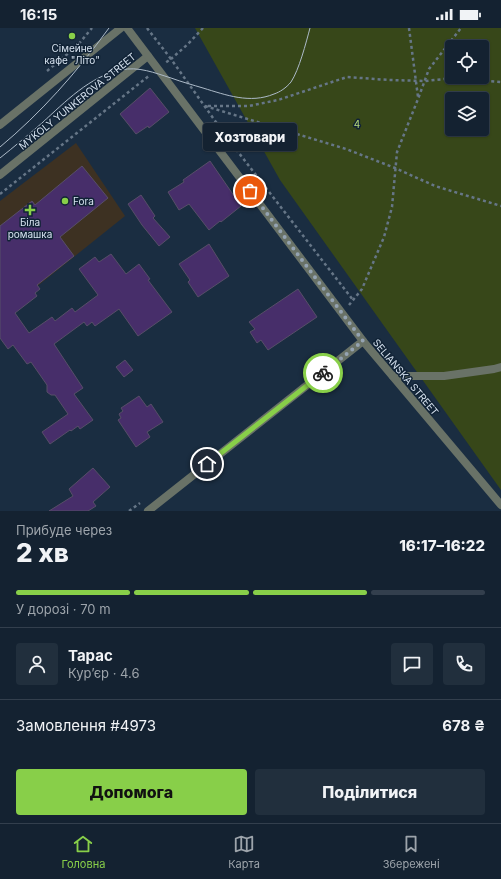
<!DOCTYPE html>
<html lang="uk">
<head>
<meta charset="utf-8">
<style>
	:root { --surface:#142231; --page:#212f3d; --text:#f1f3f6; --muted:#9da4ab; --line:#333f4d; --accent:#88cf49 }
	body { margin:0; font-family:Inter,sans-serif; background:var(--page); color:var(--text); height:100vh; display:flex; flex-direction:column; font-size:15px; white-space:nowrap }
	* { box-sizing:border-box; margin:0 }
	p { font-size:13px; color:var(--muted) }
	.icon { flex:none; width:22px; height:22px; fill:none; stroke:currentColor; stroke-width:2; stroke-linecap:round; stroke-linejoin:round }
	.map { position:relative; height:483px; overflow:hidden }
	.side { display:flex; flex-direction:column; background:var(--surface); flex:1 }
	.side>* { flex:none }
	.tools { position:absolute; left:445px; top:12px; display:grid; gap:8px }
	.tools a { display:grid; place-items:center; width:44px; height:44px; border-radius:4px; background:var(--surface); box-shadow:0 1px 3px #0004,0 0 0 1px var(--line); font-size:20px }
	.pin { position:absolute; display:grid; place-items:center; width:34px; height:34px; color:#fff; margin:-17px; border:2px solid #fff; border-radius:50%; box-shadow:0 1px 4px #0007 }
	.courier { position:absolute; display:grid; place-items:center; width:40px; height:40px; margin:-20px; border:3px solid #88cf49; border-radius:50%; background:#fff; color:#222; box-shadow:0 1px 5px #0007 }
	.bubble { position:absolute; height:28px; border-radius:4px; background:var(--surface); box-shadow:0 1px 3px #0004,0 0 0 1px var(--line); font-size:13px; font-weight:800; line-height:28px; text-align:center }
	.overview em { font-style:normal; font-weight:800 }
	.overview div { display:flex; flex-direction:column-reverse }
	.overview { display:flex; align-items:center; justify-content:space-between; height:68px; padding:0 16px }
	h1 { font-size:26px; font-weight:800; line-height:30px }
	.bar { display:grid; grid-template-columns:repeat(4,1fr); gap:6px 4px; align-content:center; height:48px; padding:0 16px }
	.bar i { height:5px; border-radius:3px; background:var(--line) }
	.bar .active { background:var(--accent) }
	.bar p { grid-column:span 4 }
	.line { display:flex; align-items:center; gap:10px; padding:0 16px; border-top:1px solid var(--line) }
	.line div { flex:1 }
	.round { display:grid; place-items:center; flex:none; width:42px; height:42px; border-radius:4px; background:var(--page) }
	.button { display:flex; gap:8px; margin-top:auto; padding:8px 16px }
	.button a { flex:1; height:46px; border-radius:4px; background:var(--accent); color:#111; font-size:16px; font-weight:800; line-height:46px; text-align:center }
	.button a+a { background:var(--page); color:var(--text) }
	.status { display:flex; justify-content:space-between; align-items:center; height:28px; padding:0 20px; background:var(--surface); direction:ltr }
	.status svg { height:11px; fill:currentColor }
	.tab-bar { display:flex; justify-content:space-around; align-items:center; height:56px; border-top:1px solid var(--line); background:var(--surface); font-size:11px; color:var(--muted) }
	.tab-bar a { display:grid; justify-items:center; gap:2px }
	.tab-bar .active { color:var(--accent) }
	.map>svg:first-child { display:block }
	.commercial { fill:#3d3122 }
	.green { fill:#374719; fill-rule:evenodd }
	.building { fill:#472e6a; stroke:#574e68 }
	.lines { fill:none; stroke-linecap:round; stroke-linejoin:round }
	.path { stroke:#667687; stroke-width:2.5; stroke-dasharray:3 3; stroke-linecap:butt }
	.minor { stroke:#697267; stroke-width:8 }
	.tertiary { stroke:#697267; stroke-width:8 }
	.tram { stroke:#acbac8; stroke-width:1 }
	.done { stroke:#94a3b2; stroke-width:4; stroke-dasharray:0 7.2 }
	.route { stroke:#88cf49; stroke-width:5 }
	.poi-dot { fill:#88cf49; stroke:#112336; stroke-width:1.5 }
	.labels { text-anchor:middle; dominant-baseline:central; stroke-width:3; stroke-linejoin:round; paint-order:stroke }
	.poi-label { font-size:10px; fill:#d6e2ef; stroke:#112336 }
	.street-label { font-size:10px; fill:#d6e2ef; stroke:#112336 }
	.park-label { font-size:10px; fill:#b6da79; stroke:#112336 }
</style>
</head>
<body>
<div class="status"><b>16:15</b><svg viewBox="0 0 49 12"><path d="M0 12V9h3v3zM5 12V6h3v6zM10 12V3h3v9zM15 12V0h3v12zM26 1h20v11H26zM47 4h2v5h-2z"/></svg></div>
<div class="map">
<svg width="501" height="483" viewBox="0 0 501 483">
	<rect width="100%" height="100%" fill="#1a2d41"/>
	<polygon class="commercial" points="76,115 125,188 0,288 0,173"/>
	<path class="green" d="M195,0H501V462L280,152ZM452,19H482V49H452ZM452,71H482V101H452Z"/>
	<g class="building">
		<polygon points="150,60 169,84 149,100 148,98 136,106 120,86"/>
		<polygon points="210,133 241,178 221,194 220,193 209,202 189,176 179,182 168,164 184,154 183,152"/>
		<polygon points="82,138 108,170 60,209 74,228 37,257 40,261 35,265 37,268 15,285 29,305 52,289 55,293 72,280 75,284 98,267 79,241 95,229 99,234 111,226 126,246 139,236 150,251 148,252 172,284 138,308 119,281 95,298 92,294 87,298 84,294 54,316 83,360 74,366 93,392 80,401 78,398 71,403 70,402 50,416 42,404 68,386 55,367 51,367 47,364 47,357 31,334 27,336 13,317 8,321 0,310 0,198 32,173 35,177"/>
		<polygon points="141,167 155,188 153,190 170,209 159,218 142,197 128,176"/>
		<polygon points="209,216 229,248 198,269 188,254 190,252 179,236"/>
		<polygon points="298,261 317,289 268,322 261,312 257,315 250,304 255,301 249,294"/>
		<polygon points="125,332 133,342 124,349 116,339"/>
		<polygon points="139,368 147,379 151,376 163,394 147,404 150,409 136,419 118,392 121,390 119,386 123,383 121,380"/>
		<polygon points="93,440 110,459 93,474 96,478 88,483 49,483 73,468 69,461"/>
	</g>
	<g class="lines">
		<g class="path">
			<polyline points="147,0 171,31 165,35"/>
			<polyline points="203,0 188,16 171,31 228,111 353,272"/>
			<polyline points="409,0 418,69"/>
			<polyline points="47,43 77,18 92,0"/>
			<polyline points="205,78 346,121 395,140 435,158 501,178"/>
			<polyline points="208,78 249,78 278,72 347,49 389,52 425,53 454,50 501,54"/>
			<polyline points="0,166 150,47"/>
			<polyline points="349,277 362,261 384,209 392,179 397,124 418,71 429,41 461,0"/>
			<polyline points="129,483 140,475"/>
		</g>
		<g class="minor">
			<polyline points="0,97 121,0"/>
			<polyline points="0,147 148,28"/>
			<polyline points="363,313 501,477"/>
			<polyline points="393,348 444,348 494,341 501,339"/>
		</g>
		<polyline class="tertiary" points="127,0 363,313 148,483"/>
		<g class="tram">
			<path d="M0,119C41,85 77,44 109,0"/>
			<path d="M0,130C14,119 28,107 42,95C65,74 90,48 121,42C138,38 155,45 171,50C182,54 193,57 203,60C226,67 250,76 274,66C280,64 286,60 291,54C299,42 306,15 310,0"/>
		</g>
	</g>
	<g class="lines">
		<polyline class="done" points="250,163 363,313 323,345"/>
		<polyline class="route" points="207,436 323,345"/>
	</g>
	<g class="poi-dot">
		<circle cx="72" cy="8" r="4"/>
		<circle cx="65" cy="173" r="4"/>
		<path d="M28 176h4v4h4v4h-4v4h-4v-4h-4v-4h4z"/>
	</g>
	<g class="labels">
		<g class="poi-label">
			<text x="72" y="20">Сімейне<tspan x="72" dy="12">кафе "Літо"</tspan></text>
			<text x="73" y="173" text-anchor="start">Fora</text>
			<text x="30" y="194">Біла<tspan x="30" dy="12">ромашка</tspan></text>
		</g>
		<g class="street-label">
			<text transform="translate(77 73) rotate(-39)">MYKOLY YUNKEROVA STREET</text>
			<text transform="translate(406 349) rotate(50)">SELIANSKA STREET</text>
		</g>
		<g class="park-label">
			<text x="357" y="96">4</text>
		</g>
	</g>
</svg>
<div class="tools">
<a><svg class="icon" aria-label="locate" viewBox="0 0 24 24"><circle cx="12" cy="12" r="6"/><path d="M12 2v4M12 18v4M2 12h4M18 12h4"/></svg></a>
<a><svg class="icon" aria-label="layers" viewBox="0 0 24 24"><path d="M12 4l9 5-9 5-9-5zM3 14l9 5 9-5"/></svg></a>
</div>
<div class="pin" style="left:250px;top:163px;background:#ea580c"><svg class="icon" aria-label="bag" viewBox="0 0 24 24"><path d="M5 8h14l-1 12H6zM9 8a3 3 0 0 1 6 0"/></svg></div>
<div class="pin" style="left:207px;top:436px;background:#1f2937"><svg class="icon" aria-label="home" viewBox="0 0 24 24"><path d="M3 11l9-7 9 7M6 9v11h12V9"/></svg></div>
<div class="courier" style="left:323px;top:345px"><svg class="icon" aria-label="bike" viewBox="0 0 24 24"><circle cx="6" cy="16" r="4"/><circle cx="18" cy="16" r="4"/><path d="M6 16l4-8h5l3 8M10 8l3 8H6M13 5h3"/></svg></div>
<div class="bubble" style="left:203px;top:95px;width:94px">Хозтовари</div>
</div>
<section class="side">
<div class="overview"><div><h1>2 хв</h1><p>Прибуде через</p></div><em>16:17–16:22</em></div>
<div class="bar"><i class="active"></i><i class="active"></i><i class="active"></i><i></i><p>У дорозі · 70 m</p></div>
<div class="line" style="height:72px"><a class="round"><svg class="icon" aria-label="person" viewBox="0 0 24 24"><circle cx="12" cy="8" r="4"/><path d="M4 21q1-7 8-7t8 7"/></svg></a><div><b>Тарас</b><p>Кур’єр · 4.6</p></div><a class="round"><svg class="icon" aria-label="chat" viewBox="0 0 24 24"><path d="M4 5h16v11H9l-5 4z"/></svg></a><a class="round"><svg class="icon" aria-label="phone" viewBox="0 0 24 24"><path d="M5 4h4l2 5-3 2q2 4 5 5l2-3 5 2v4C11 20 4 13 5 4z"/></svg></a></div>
<div class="line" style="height:52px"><div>Замовлення #4973</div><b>678 ₴</b></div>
<div class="button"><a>Допомога</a><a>Поділитися</a></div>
</section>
<nav class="tab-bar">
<a class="active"><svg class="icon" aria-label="home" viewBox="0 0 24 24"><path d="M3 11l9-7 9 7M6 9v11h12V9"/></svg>Головна</a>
<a><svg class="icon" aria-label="map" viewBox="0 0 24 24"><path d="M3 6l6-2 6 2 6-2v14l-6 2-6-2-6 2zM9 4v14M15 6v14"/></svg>Карта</a>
<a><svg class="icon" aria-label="saved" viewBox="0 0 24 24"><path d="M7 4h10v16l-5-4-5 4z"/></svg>Збережені</a>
</nav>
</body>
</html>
